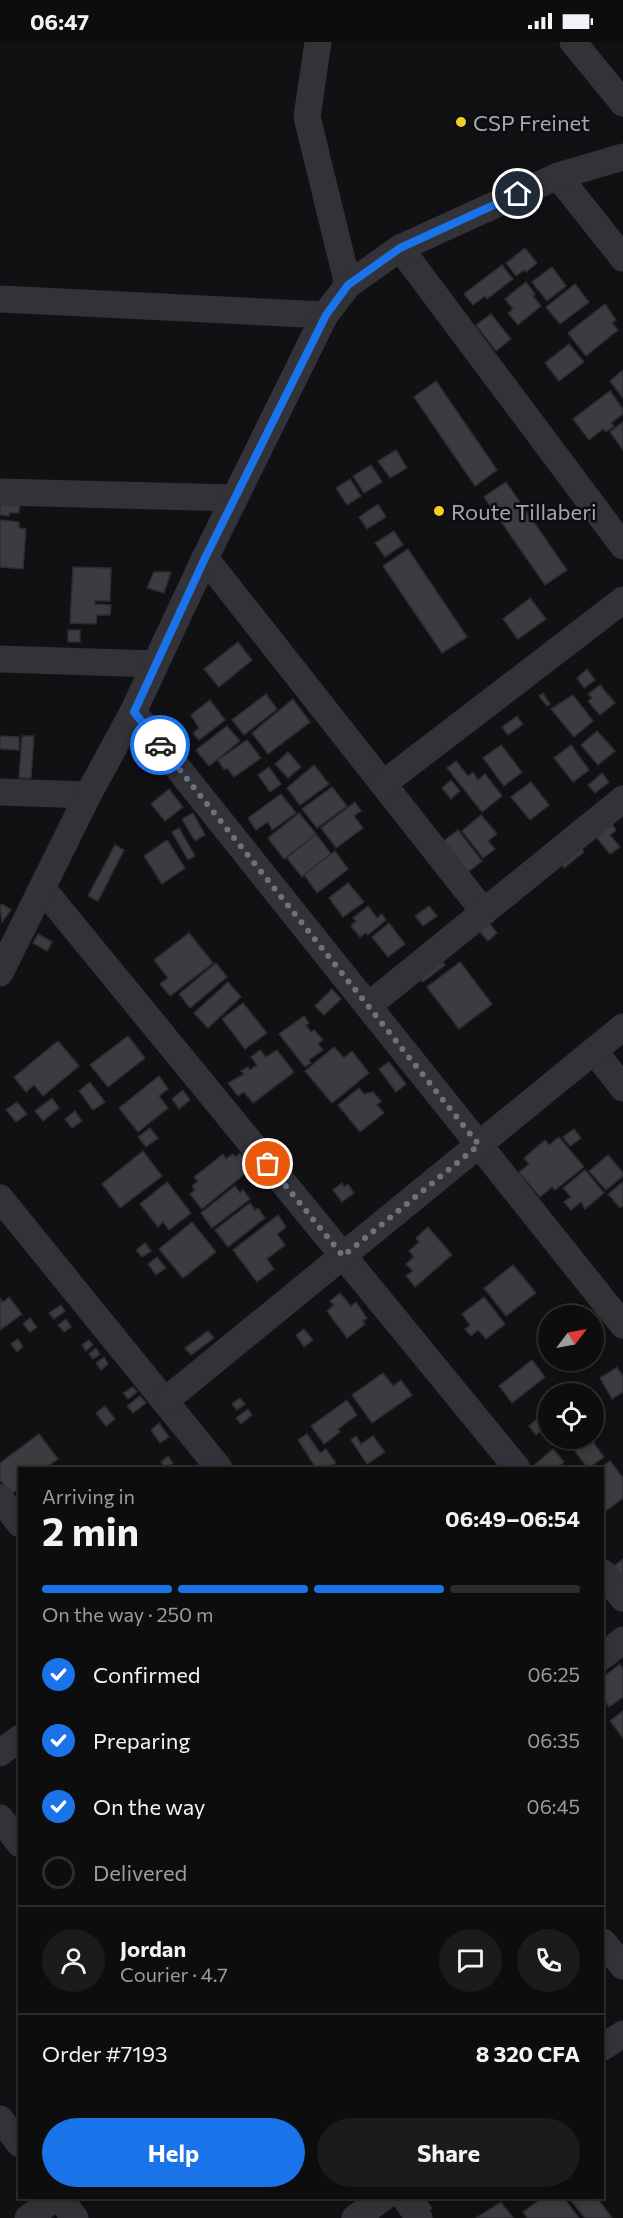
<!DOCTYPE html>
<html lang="en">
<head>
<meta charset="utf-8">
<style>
	:root { --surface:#0d0d0e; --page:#1b1b1c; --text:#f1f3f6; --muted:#9a9c9e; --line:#2d2d2e; --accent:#1a73e8 }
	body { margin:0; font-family:Commissioner,sans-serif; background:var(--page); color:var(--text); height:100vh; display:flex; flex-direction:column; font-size:22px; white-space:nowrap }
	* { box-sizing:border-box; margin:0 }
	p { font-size:20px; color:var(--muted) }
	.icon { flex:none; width:33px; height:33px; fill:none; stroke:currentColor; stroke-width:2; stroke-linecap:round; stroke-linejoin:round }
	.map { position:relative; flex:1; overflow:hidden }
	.details { position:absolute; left:18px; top:1425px; width:586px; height:732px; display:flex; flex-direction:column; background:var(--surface); border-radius:0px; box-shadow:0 3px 9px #0003,0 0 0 2px var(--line) }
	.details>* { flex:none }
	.needle { width:39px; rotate:58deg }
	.controls { position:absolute; left:538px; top:1263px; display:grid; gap:12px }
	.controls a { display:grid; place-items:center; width:66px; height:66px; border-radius:50%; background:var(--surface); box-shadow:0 3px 9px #0003,0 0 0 2px var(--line); font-size:30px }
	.pin { position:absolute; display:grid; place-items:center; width:51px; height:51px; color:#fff; margin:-26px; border:3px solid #fff; border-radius:50%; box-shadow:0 2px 6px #0007 }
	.courier { position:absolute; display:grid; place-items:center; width:60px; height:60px; margin:-30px; border:4px solid #1a73e8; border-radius:50%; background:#fff; color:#222; box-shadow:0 2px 8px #0007 }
	.overview em { font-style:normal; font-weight:700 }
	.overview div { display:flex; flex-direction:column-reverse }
	.overview { display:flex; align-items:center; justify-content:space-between; height:102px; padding:0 24px }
	h1 { font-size:39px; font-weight:700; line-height:45px }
	.bar { display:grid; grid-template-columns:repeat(4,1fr); gap:9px 6px; align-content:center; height:72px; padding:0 24px }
	.bar i { height:8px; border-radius:4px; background:var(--line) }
	.bar .active { background:var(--accent) }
	.bar p { grid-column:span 4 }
	.line { display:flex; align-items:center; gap:15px; padding:0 24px; border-top:2px solid var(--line) }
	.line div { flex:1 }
	.round { display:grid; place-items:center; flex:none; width:63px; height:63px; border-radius:32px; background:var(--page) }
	ol { padding:0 24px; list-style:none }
	li { display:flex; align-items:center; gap:18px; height:66px }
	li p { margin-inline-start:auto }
	li .icon { padding:6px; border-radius:50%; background:var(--accent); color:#fff; stroke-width:4 }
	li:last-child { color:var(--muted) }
	li i { width:33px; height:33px; border:3px solid var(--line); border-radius:50% }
	.button { display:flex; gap:12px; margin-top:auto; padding:12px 24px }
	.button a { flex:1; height:69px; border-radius:36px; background:var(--accent); color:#fff; font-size:24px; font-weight:700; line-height:69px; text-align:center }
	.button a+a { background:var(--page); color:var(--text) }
	.status { display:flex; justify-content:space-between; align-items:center; height:42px; padding:0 30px; background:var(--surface); direction:ltr }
	.status svg { height:16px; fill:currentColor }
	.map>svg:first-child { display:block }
	.building { fill:#3c3b40; stroke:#2c2b2f; stroke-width:1.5 }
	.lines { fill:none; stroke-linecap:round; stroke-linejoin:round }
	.minor { stroke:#323238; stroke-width:27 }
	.done { stroke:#6f717c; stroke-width:6; stroke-dasharray:0 10.8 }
	.route { stroke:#1a73e8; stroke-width:8 }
	.poi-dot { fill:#f5cd27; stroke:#0d0c0e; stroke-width:2 }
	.labels { text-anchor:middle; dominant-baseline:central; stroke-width:5; stroke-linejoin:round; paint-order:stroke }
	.poi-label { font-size:22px; fill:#a2a5b4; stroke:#0d0c0e; text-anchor:start }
</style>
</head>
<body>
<div class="status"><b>06:47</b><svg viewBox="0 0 49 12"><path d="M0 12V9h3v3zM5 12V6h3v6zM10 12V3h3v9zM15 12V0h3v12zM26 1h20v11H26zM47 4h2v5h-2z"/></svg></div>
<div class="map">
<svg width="623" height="2176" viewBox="0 0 623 2176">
	<rect width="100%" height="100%" fill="#111113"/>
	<g class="building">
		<polygon points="525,206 537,221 526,230 524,228 516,234 506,221"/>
		<polygon points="502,223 513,237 487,257 485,254 473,263 464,252"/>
		<polygon points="552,225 566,244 547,259 532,240"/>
		<polygon points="526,240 535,252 533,254 541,264 518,283 508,271 513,267 505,257"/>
		<polygon points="575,242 589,260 560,282 546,265"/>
		<polygon points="605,262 616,278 612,281 618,288 586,314 568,291"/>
		<polygon points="491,272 511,297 496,309 476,283"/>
		<polygon points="569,302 584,320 559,339 545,321"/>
		<polygon points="623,328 623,356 610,339"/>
		<polygon points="436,339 497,428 475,444 414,355"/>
		<polygon points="610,349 623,367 623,372 611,381 614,384 606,390 603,387 589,398 573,377"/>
		<polygon points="623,380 623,408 610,390"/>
		<polygon points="396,408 407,426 390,436 378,419"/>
		<polygon points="371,423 382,440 364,451 353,434"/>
		<polygon points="350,437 361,454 347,463 336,446"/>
		<polygon points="506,440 567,528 545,543 484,455"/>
		<polygon points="0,457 20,458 19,471 9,471 9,474 0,473"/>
		<polygon points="378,462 386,475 367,487 359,475"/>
		<polygon points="0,478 19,480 19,486 26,487 23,527 0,525"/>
		<polygon points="394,489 403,503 385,515 375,501"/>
		<polygon points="408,507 467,595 442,611 383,524"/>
		<polygon points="73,525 111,526 110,559 95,559 95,562 111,563 110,573 97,573 96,582 70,581"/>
		<polygon points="154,530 171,530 164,551 147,546"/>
		<polygon points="530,556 546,577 518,597 503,577"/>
		<rect x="68" y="588" width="12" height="12"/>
		<polygon points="238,600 252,618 219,645 204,627"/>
		<polygon points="587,627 595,638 584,646 577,636"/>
		<polygon points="600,643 615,661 600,673 588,659 592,656 588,652"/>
		<polygon points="543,651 550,662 547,664 539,654"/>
		<polygon points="266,652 277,667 244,693 232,678"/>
		<polygon points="573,653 593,679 574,695 551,667"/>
		<polygon points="293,657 310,680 268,712 252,691"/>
		<polygon points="210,658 225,678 199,698 193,691 199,686 191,673"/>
		<polygon points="517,674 523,682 508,693 502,685"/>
		<polygon points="227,684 240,699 209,724 196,708"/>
		<polygon points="597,689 615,709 598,723 581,703"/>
		<polygon points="0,694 19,695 19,708 0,707"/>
		<polygon points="22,694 34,694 31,736 19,736"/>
		<polygon points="247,698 261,716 234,735 227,726 224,728 218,718"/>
		<polygon points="501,703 522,730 504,744 483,716"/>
		<polygon points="571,703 589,728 573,740 554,716"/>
		<polygon points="288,710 301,725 288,736 275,722"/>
		<polygon points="456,719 468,734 473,730 478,738 485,732 502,754 482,770 447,726"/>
		<polygon points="314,723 329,742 300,763 287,746"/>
		<polygon points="269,725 281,742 270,750 258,733"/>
		<polygon points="602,731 609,740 595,751 588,743"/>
		<polygon points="451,738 460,749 451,757 442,746"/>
		<polygon points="531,740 549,763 530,778 511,755"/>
		<polygon points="332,745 347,764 317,786 302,767"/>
		<polygon points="169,747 183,765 165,779 151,762"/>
		<polygon points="281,752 296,771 272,788 268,780 256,788 248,776"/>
		<polygon points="355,760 361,769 354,774 363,786 336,806 321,786"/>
		<polygon points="193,771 205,793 195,799 182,777"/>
		<polygon points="299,771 316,792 284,817 268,796"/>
		<polygon points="481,773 497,792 488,799 495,807 483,816 462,789"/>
		<polygon points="609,778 616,788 610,793 620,805 610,812 593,791"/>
		<polygon points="179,786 195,814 188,818 172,790"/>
		<polygon points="458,788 482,819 464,833 440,802"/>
		<polygon points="316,792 331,812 302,835 287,816"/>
		<polygon points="167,798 185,826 162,842 144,814"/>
		<polygon points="577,801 584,810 564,826 557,817"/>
		<polygon points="115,803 124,808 98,859 88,854"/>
		<polygon points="335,809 348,827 317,851 304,833"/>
		<polygon points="348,841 364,860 343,875 329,856"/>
		<polygon points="2,862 11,868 2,880 0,864"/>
		<polygon points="368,864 377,876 382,872 386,878 368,893 366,891 360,895 351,884 356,879 353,876"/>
		<polygon points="429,864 437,874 423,884 415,874"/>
		<polygon points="485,876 497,891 488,899 475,884"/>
		<polygon points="389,881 405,902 388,915 372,895"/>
		<polygon points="189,891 213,921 170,954 160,942 168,936 154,918"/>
		<polygon points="38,892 52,900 47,909 33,901"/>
		<polygon points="438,913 445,923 423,940 416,931"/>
		<polygon points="460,920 492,962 459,987 427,945"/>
		<polygon points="216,921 227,935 190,966 179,952"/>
		<polygon points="228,940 241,955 208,986 194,971"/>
		<polygon points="332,947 341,957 324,973 315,964"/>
		<polygon points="243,961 267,991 245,1007 222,977"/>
		<polygon points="304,974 309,981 306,983 311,990 314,988 323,998 318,1002 323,1008 309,1018 311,1021 305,1025 279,992"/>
		<polygon points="128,994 145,1016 108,1045 90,1023"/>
		<polygon points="58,999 79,1024 43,1054 34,1043 26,1050 14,1035"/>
		<polygon points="334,1005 344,1016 352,1009 369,1031 332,1061 305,1029"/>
		<polygon points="260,1008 266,1015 277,1008 294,1030 253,1061 244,1050 238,1054 228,1041 244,1032 241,1029 248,1025 250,1028 257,1023 251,1015"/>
		<polygon points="389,1020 406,1042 396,1050 379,1027"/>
		<polygon points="159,1034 168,1047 159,1054 168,1066 138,1090 119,1066"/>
		<polygon points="90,1040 105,1060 93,1068 79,1049"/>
		<polygon points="359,1046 364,1052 373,1050 381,1059 377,1063 384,1071 360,1090 338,1063"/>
		<polygon points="183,1048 190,1058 179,1067 172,1057"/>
		<polygon points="52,1056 59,1066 43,1079 35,1069"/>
		<polygon points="17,1060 27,1072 16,1080 6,1068"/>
		<polygon points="75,1069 82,1079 72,1086 65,1077"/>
		<polygon points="150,1086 158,1096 146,1105 138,1095"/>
		<polygon points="574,1087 581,1096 570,1104 563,1095"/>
		<polygon points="559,1095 584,1125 555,1148 552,1145 540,1155 519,1130 529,1122 524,1116 545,1098 549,1103"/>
		<polygon points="143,1109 162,1134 120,1166 102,1142"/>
		<polygon points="240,1111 252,1126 202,1167 190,1152 195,1148 192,1144 198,1139 194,1135 223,1112 226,1117 233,1112 236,1115"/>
		<polygon points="608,1113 623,1131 623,1134 606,1148 589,1129"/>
		<polygon points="585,1128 604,1151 585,1167 581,1160 571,1168 564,1160 571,1155 563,1146"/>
		<polygon points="167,1140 191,1171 169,1188 163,1180 158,1185 140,1162"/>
		<polygon points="623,1140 623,1163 620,1166 608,1152"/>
		<polygon points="342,1141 344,1145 348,1142 354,1151 342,1160 333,1148"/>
		<polygon points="235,1144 240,1151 243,1148 250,1157 212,1186 201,1171"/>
		<polygon points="250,1161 255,1168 258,1166 265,1176 228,1205 215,1188"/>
		<polygon points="278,1173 286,1185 277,1192 285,1203 267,1217 274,1227 257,1240 233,1208"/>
		<polygon points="192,1180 216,1210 183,1236 159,1207"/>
		<polygon points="428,1185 452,1213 415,1245 406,1234 413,1229 406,1222 414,1215 409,1209 419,1200 416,1196"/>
		<polygon points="145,1201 151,1209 142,1215 136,1208"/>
		<polygon points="157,1215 166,1226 156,1233 148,1222"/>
		<polygon points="513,1223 536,1251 506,1274 484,1246"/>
		<polygon points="340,1251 351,1264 356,1260 367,1276 363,1279 365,1282 347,1296 327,1269 334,1263 330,1259"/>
		<polygon points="9,1255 22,1272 0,1288 0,1256 3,1260"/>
		<polygon points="484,1255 505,1282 486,1297 478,1288 471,1294 465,1287 470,1283 462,1272"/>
		<polygon points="61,1263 65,1269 54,1277 49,1271"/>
		<polygon points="30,1276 37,1285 30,1290 23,1282"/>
		<polygon points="66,1277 71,1285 64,1290 58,1283"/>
		<polygon points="304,1287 313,1298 304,1305 296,1293"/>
		<polygon points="208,1289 214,1296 191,1313 185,1306"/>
		<polygon points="18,1297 23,1305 17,1310 11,1302"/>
		<polygon points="89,1298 93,1303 86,1309 82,1303"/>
		<polygon points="96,1306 100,1312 93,1317 89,1312"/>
		<polygon points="104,1315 108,1322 101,1328 96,1321"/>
		<polygon points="532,1318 545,1335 512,1361 499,1344"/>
		<polygon points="617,1325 623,1334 623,1350 612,1357 600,1336"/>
		<polygon points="383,1331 393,1344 401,1338 412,1353 372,1381 352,1353"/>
		<polygon points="133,1345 137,1350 128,1357 123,1351"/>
		<polygon points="140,1354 146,1361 133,1371 127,1364"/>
		<polygon points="240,1356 245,1362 237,1368 232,1362"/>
		<polygon points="347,1358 357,1373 338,1387 340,1390 324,1402 311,1384"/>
		<polygon points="105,1364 115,1377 106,1384 96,1371"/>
		<polygon points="248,1367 252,1373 241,1382 236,1376"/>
		<polygon points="549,1367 549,1382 536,1393 529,1384"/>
		<polygon points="159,1381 169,1395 160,1401 151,1388"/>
		<polygon points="39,1392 58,1417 45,1426 20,1426 20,1446 11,1452 0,1438 0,1421"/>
		<polygon points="307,1392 320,1411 326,1407 336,1421 327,1426 316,1426 298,1398"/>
		<polygon points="356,1394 361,1402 373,1394 385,1410 367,1422 351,1398"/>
		<polygon points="568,1396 590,1396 604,1415 588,1426 566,1398"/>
		<polygon points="553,1407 564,1420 556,1426 531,1426"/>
		<polygon points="168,1414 173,1421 165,1426 161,1420"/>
		<polygon points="610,1419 623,1436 623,1456 603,1471 603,1426 600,1426"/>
		<polygon points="623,1517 623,1543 610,1527"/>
		<polygon points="620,1622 623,1627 623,1655 609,1665 603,1656 603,1635"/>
		<polygon points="623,1669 623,1696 610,1679"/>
		<polygon points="418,2156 424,2156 432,2166 424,2172"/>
		<polygon points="542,2156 564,2156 579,2176 527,2176 523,2170"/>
		<polygon points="569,2156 597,2156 612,2176 585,2176"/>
		<polygon points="501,2160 513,2176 476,2176"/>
	</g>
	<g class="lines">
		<g class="minor">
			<polyline points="318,0 307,75 348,243"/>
			<polyline points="573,0 623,61"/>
			<polyline points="558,134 623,216"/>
			<polyline points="400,206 623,504"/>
			<polyline points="0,257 325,273"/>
			<polyline points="0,450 235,456"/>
			<polyline points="205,516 484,870"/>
			<polyline points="0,617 155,622"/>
			<polyline points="133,670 623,1283"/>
			<polyline points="383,742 623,558"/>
			<polyline points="0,750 88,753"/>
			<polyline points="42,846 517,1426"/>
			<polyline points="0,931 88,753 133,670 205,516 325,273 348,243 400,206 558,134 623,115"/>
			<polyline points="368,964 623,757"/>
			<polyline points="594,1009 623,1046"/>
			<polyline points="0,1156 219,1426"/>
			<polyline points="165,1359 623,985"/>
			<polyline points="0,1456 20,1482"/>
			<polyline points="603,1531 623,1556"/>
			<polyline points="603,1614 623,1598"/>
			<polyline points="0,1711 20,1696"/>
			<polyline points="0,1776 20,1802"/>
			<polyline points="603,1900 623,1924"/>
			<polyline points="603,2005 623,1992"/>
			<polyline points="0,2077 20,2102"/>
			<polyline points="59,2156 75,2176"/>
			<polyline points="405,2156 419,2176"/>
			<polyline points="28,2176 55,2156"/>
			<polyline points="355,2176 383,2156"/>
		</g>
	</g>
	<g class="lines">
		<polyline class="done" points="160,703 479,1103 343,1214 268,1122"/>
		<polyline class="route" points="160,703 134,670 205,516 326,273 348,243 400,206 518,152"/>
	</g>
	<g class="poi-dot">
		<circle cx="461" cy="80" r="6"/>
		<circle cx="439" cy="469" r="6"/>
	</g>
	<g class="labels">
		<g class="poi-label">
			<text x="473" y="80">CSP Freinet</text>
			<text x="451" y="469">Route Tillaberi</text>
		</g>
	</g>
</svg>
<div class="controls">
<a><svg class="needle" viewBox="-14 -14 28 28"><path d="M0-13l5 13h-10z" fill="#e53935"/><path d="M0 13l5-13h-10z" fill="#9a9c9e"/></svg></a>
<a><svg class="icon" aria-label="locate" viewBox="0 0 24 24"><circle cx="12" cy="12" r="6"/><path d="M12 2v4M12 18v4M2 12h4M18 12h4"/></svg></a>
</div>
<div class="pin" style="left:268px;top:1122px;background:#ea580c"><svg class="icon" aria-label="bag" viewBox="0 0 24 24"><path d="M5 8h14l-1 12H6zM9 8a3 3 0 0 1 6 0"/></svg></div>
<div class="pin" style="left:518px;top:152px;background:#1f2937"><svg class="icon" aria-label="home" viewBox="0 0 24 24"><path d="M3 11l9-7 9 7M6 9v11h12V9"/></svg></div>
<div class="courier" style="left:160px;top:703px"><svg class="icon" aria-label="car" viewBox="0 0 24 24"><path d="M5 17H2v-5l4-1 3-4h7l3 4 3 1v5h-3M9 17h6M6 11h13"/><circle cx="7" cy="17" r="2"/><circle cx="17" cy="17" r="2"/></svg></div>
<section class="details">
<div class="overview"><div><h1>2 min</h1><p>Arriving in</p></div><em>06:49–06:54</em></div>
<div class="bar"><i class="active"></i><i class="active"></i><i class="active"></i><i></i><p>On the way · 250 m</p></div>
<ol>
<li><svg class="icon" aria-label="check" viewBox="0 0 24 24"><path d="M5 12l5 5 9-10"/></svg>Confirmed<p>06:25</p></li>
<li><svg class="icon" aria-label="check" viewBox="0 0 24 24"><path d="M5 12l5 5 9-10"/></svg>Preparing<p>06:35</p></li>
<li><svg class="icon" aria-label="check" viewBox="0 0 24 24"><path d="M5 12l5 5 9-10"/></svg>On the way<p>06:45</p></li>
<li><i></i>Delivered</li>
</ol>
<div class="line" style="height:108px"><a class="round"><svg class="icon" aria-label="person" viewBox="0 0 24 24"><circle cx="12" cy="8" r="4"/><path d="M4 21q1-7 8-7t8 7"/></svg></a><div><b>Jordan</b><p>Courier · 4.7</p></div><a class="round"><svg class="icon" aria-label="chat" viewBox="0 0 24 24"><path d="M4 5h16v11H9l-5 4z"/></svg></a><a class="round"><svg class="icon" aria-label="phone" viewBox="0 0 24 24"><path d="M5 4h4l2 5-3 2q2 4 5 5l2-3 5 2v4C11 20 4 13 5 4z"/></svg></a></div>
<div class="line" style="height:78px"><div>Order #7193</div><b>8 320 CFA</b></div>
<div class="button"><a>Help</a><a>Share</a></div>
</section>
</div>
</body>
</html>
